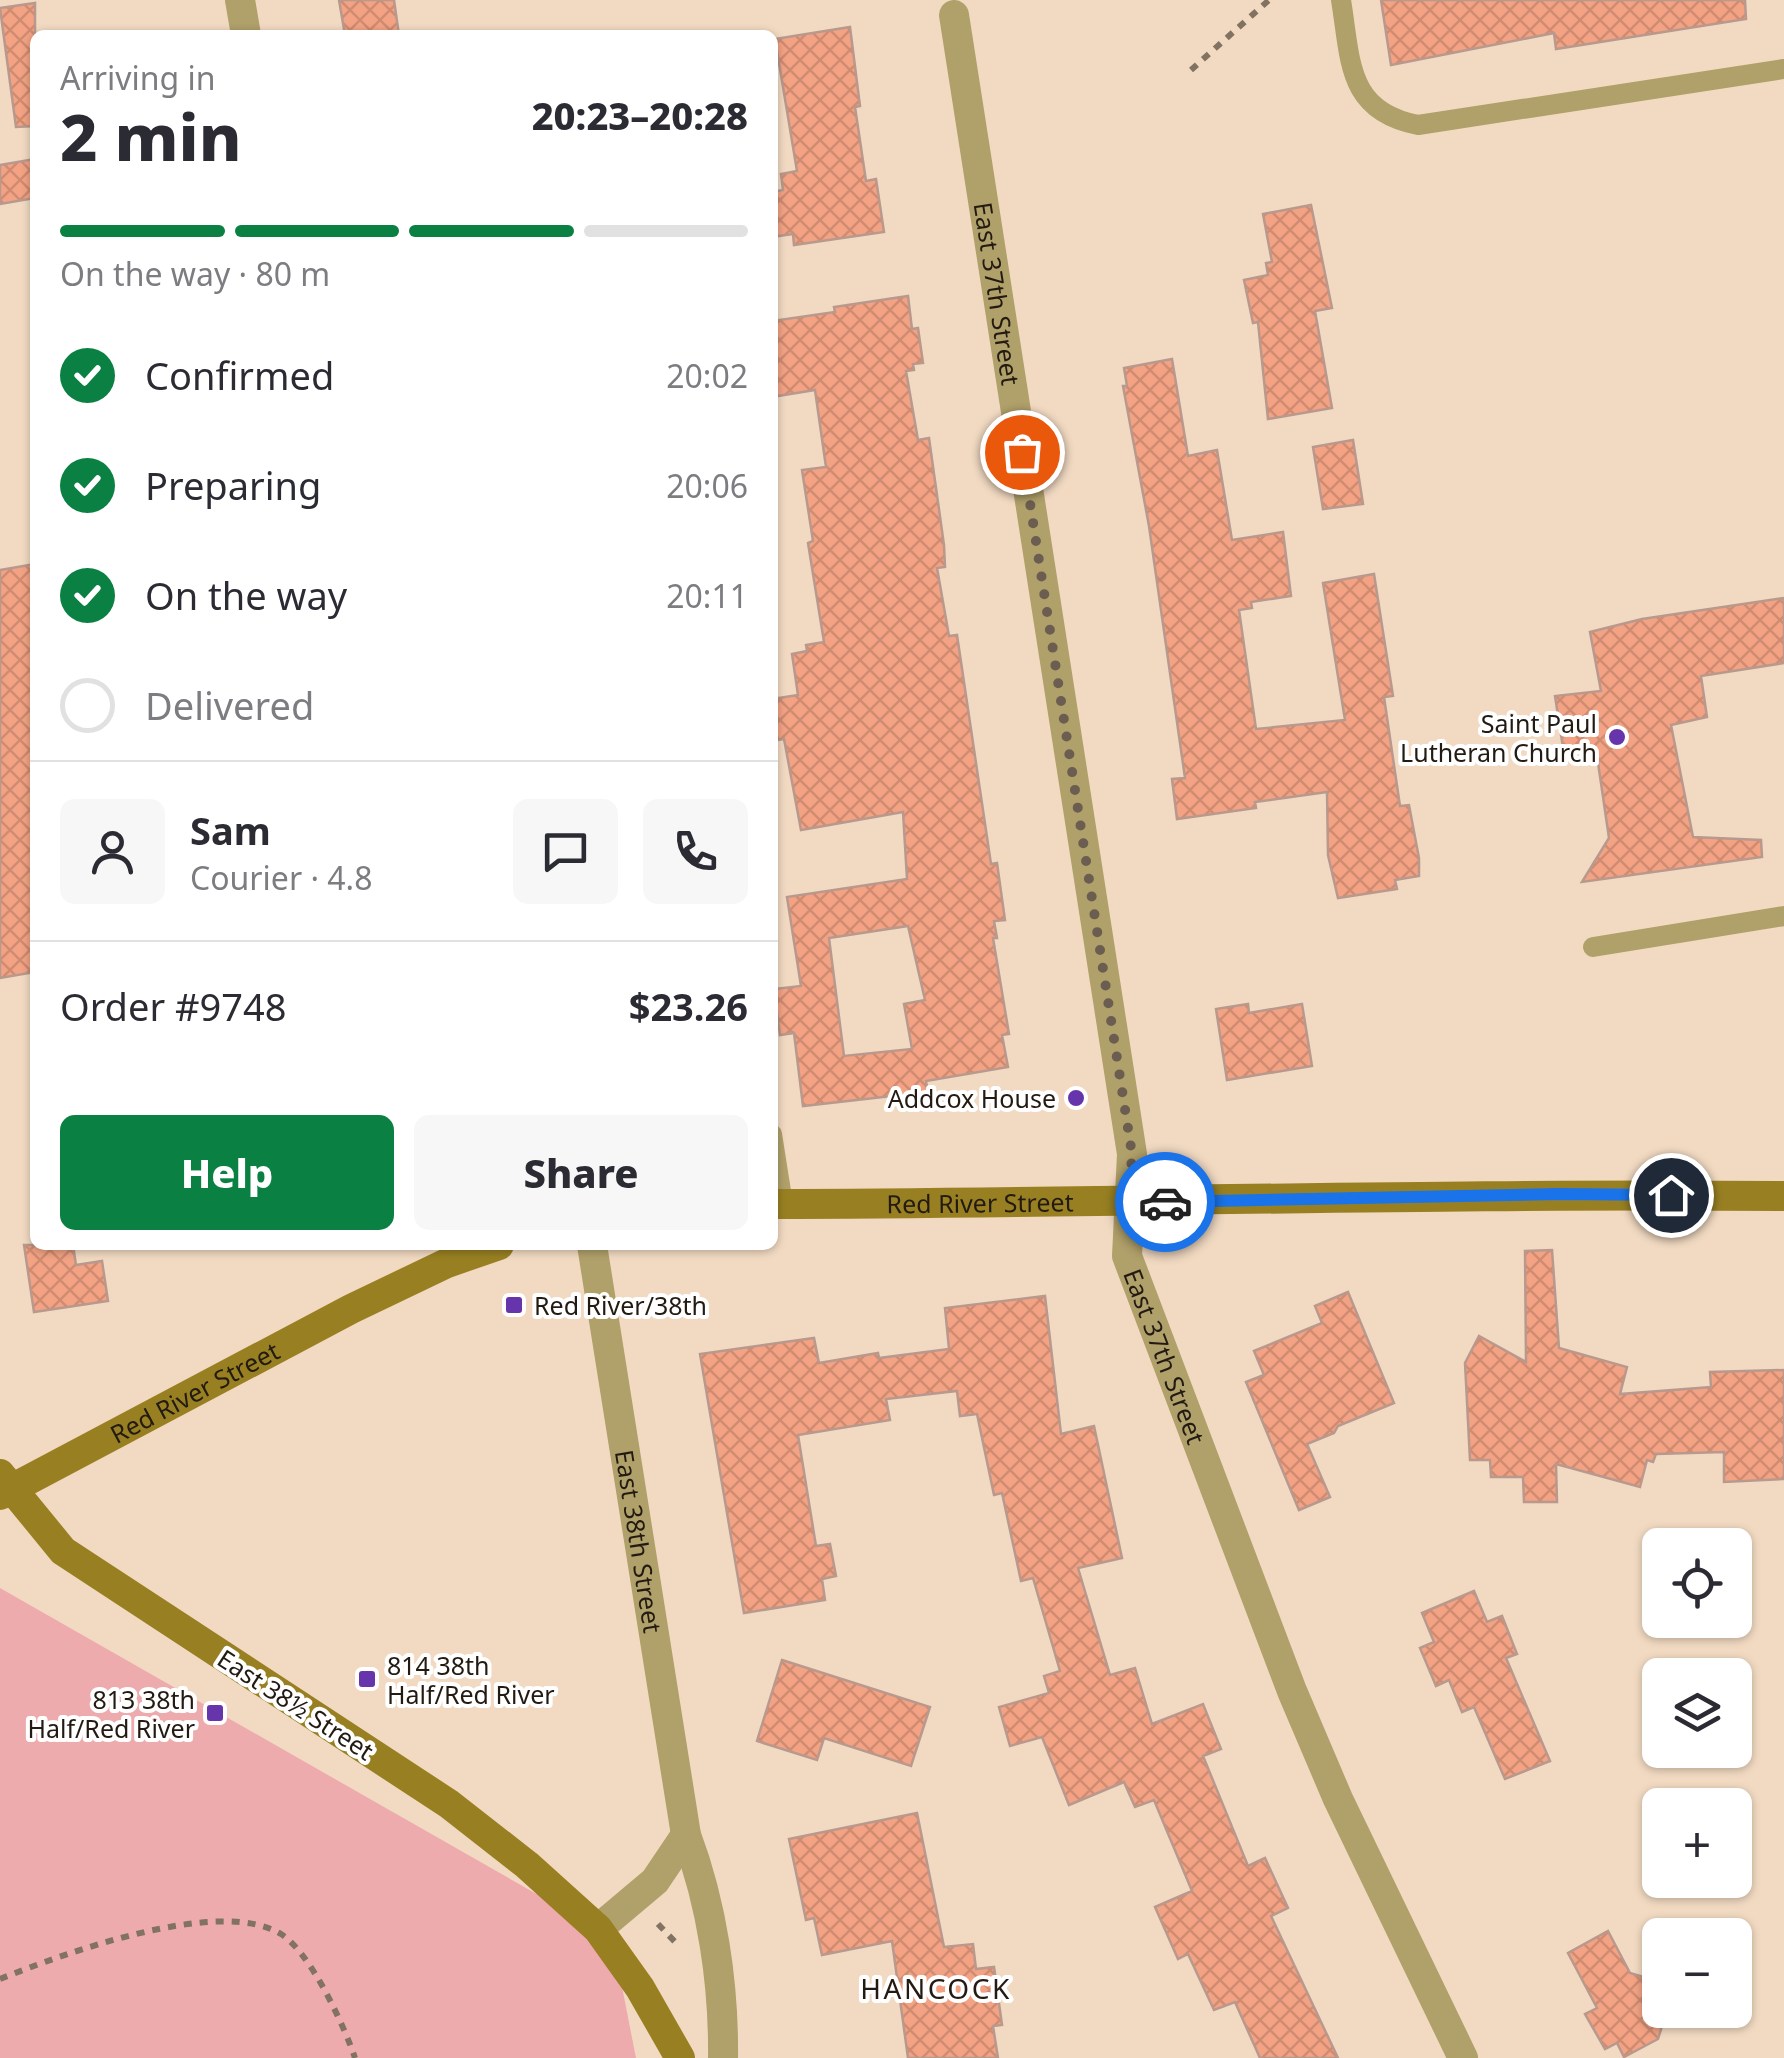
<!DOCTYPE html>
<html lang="en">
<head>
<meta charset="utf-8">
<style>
	:root { --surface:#fff; --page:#f7f7f7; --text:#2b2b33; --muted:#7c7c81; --line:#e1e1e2; --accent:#0b8043 }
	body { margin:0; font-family:"Noto Sans",sans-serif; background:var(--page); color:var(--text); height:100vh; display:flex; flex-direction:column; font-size:38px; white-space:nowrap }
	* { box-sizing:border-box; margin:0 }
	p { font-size:32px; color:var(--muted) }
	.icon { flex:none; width:55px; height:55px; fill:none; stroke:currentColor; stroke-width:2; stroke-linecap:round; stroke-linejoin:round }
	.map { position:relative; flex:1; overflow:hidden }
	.drawer { position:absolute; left:30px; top:30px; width:748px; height:1220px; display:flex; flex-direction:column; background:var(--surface); border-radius:15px; box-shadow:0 2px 8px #0004 }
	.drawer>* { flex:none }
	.tools { position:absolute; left:1642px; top:1528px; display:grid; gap:20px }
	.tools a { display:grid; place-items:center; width:110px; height:110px; border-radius:15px; background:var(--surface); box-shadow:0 2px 8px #0004; font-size:50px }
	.pin { position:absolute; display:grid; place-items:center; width:85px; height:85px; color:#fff; margin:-42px; border:5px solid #fff; border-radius:50%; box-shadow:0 2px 10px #0007 }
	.courier { position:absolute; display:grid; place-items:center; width:100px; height:100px; margin:-50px; border:8px solid #1a73e8; border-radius:50%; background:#fff; color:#222; box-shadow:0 2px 12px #0007 }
	.head em { font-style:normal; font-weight:800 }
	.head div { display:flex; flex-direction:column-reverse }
	.head { display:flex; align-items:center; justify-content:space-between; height:170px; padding:0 30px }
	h1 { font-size:65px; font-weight:800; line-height:75px }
	.bar { display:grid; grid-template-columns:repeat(4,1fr); gap:15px 10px; align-content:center; height:120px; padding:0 30px }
	.bar i { height:12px; border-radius:8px; background:var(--line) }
	.bar .current { background:var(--accent) }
	.bar p { grid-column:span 4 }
	.line { display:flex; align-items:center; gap:25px; padding:0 30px; border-top:2px solid var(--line) }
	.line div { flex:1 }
	.round { display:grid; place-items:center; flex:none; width:105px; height:105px; border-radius:15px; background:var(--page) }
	ol { padding:0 30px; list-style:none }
	li { display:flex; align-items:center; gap:30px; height:110px }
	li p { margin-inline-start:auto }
	li .icon { padding:10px; border-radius:50%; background:var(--accent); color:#fff; stroke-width:4 }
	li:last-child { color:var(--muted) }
	li i { width:55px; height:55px; border:5px solid var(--line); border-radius:50% }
	.button { display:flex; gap:20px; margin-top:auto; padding:20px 30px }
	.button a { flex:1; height:115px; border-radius:15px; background:var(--accent); color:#fff; font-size:40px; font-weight:800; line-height:115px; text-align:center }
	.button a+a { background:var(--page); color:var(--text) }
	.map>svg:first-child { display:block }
	.grass { fill:#eeabae }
	.building { fill:url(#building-cross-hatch); stroke:#b9998d; stroke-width:2.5; fill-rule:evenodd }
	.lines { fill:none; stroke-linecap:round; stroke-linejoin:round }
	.path { stroke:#817262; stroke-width:6; stroke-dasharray:8 8; stroke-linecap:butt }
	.lane { stroke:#b0a06a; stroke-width:20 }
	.street { stroke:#b0a06a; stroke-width:30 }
	.secondary { stroke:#988022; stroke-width:30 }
	.done { stroke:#6b5e50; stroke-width:10; stroke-dasharray:0 18 }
	.route { stroke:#1a73e8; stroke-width:12 }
	.poi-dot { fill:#6634ab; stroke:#fff; stroke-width:4 }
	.labels { text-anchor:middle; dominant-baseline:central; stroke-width:8; stroke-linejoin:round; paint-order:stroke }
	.street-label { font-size:25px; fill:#231b12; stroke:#fff }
	.poi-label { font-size:25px; fill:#231b12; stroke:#fff; text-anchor:end }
	.neighbourhood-label { font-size:28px; letter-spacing:2.5px; fill:#231b12; stroke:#fff }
</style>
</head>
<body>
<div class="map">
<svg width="1784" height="2058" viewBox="0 0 1784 2058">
	<defs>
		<pattern id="building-cross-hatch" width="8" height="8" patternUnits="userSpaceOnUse" patternTransform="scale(2.5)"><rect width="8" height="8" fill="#f3a384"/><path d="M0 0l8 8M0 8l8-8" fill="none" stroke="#d08c71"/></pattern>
	</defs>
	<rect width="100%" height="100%" fill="#f2dac2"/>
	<polygon class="grass" points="0,1588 598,1929 616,1956 636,2058 0,2058"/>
	<g class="building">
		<polygon points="339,0 394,0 399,35 345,35"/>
		<polygon points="1381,0 1745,0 1746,19 1556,49 1554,33 1391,65"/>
		<polygon points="35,3 35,126 16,127 0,8"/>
		<polygon points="850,27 860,106 855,107 866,181 876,179 884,232 794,245 793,234 772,237 772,192 783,190 781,174 797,171 775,39"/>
		<polygon points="35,159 35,198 0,204 0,165"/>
		<polygon points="1311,205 1332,308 1315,311 1332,408 1268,419 1258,322 1253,323 1244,280 1268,275 1266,263 1272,262 1263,214"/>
		<path d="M908,296L912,329L918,328L923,363L913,364L914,370L906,371L918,440L929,438L944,545L945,567L937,568L949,636L957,635L991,864L997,863L1005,920L994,921L997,938H993L1009,1034L1002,1035L1008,1067L926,1081L928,1092L803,1106L794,1033L780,1035L774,989L801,986L787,897L907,879L903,812L801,830L784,739L777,740L772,699L798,695L792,654L807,651L806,645L824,642L808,543L813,541L802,470L826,467L815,390L772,397V321L835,312L834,307ZM908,926L925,1000L904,1004L912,1049L844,1056L829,938Z"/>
		<polygon points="1172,359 1188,456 1217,450 1232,540 1283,532 1291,596 1251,602 1252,608 1239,610 1256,729 1345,720 1323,583 1374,574 1393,696 1384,697 1400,806 1409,805 1419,858 1419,876 1395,880 1397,889 1338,898 1328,855 1327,792 1255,802 1256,808 1177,819 1172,779 1185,778 1149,526 1123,386 1127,386 1124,368"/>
		<polygon points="1353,440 1363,504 1323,509 1313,447"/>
		<polygon points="35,564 35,972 0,978 0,570"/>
		<polygon points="1784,598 1784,663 1701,676 1707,717 1671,725 1693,837 1761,840 1762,857 1582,882 1609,838 1596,749 1564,754 1555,696 1601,691 1590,632 1642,619"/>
		<polygon points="1248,1004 1249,1013 1302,1004 1312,1066 1227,1080 1216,1009"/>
		<polygon points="24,1245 73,1245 76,1265 102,1261 108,1301 34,1312"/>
		<polygon points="1552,1250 1559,1348 1627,1367 1620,1394 1711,1387 1710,1372 1784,1370 1784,1479 1724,1482 1724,1452 1656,1454 1653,1462 1647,1460 1640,1487 1556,1464 1557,1502 1524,1502 1523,1477 1491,1477 1490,1460 1470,1460 1465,1363 1479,1336 1526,1362 1525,1251"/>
		<polygon points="1348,1292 1394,1403 1338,1426 1334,1433 1307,1444 1330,1497 1299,1510 1246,1382 1264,1375 1254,1351 1322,1323 1315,1306"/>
		<polygon points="1045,1296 1061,1434 1094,1426 1122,1558 1078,1568 1110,1675 1135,1668 1152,1724 1203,1704 1221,1749 1203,1756 1248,1866 1265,1858 1288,1908 1271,1916 1338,2058 1260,2058 1235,2002 1214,2010 1188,1954 1178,1959 1155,1907 1192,1891 1154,1800 1135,1807 1124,1782 1069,1805 1042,1737 1010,1746 999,1707 1049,1693 1044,1676 1060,1671 1033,1578 1021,1581 1002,1493 994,1495 977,1414 960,1416 957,1391 886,1399 890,1420 798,1435 816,1546 830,1544 836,1576 822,1579 825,1600 744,1613 700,1354 814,1338 819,1363 878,1353 879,1358 949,1349 945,1308"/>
		<polygon points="1474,1591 1487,1622 1502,1616 1517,1654 1506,1658 1550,1761 1505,1779 1474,1707 1462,1712 1449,1680 1436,1686 1420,1648 1434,1642 1422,1613"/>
		<polygon points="782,1660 930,1707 911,1766 824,1738 817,1760 757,1741"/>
		<polygon points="917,1813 944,1947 973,1944 976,1969 994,1967 1002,2025 993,2026 998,2058 908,2058 892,1941 822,1955 814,1918 806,1920 789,1839"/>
		<polygon points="1608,1931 1630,1973 1660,1982 1660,2010 1667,2010 1658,2039 1624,2057 1617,2043 1605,2049 1585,2014 1597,2008 1568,1953"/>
	</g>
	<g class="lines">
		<g class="path">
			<polyline points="1191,70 1269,0"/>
			<polyline points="658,1924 677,1944"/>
			<path d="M0,1979C63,1954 219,1896 281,1934C310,1952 344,2025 355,2058"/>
		</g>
		<g class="lane">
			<path d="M1341,0C1351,60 1346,111 1418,125L1784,69"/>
			<polyline points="1593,947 1784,916"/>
			<polyline points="772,1134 783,1204"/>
		</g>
		<g class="street">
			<polyline points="240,0 246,35"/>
			<path id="s1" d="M954,15L1132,1154L1127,1256L1292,1691L1338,1799L1463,2058"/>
			<path id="s2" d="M592,1245L686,1835C712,1904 724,1984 723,2058"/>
			<polyline points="598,1929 655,1881 686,1835"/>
		</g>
		<g class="secondary">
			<path id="s3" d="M772,1204C1110,1203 1447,1193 1784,1196"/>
			<polyline points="0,1474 63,1551 449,1804 527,1865 598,1929 640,1988 680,2058"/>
			<path id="s4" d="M0,1495L351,1309L447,1263L499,1245"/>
		</g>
	</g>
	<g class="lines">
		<polyline class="done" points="1022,452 1132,1154 1129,1203 1165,1202"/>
		<polyline class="route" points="1165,1202 1558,1194 1671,1195"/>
	</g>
	<g class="poi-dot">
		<circle cx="1617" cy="737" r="10"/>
		<circle cx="1076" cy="1098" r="10"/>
		<rect x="504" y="1295" width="20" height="20" rx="5"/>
		<rect x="357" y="1669" width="20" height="20" rx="5"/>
		<rect x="205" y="1703" width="20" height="20" rx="5"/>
	</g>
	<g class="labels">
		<g class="street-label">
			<text stroke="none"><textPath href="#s1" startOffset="282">East 37th Street</textPath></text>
			<text stroke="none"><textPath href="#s3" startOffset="208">Red River Street</textPath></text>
			<text stroke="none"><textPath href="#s1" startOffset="1362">East 37th Street</textPath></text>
			<text stroke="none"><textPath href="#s4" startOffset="220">Red River Street</textPath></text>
			<text stroke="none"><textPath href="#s2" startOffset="300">East 38th Street</textPath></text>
			<text transform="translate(296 1704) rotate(33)">East 38½ Street</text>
		</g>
		<g class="poi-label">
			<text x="1597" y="723">Saint Paul<tspan x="1597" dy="29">Lutheran Church</tspan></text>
			<text x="1056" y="1098">Addcox House</text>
			<text x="534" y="1305" text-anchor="start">Red River/38th</text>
			<text x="387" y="1665" text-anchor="start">814 38th<tspan x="387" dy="29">Half/Red River</tspan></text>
			<text x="195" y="1699">813 38th<tspan x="195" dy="29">Half/Red River</tspan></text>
		</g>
		<g class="neighbourhood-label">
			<text x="936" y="1988">HANCOCK</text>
		</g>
	</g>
</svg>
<div class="tools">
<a><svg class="icon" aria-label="locate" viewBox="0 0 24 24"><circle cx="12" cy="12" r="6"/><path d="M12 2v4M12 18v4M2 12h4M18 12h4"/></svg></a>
<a><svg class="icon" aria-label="layers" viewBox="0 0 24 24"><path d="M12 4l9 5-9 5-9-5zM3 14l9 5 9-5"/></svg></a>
<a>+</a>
<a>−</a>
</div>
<div class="pin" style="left:1022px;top:452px;background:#ea580c"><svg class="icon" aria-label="bag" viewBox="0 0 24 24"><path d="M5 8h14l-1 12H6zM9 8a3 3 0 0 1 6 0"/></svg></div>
<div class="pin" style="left:1671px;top:1195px;background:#1f2937"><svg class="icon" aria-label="home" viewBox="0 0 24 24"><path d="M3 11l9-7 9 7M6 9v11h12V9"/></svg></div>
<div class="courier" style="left:1165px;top:1202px"><svg class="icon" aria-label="car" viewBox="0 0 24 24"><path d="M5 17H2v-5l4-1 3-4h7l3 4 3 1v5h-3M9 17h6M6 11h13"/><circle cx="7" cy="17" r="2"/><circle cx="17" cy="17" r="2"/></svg></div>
<section class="drawer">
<div class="head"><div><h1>2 min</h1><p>Arriving in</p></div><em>20:23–20:28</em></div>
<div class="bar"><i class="current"></i><i class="current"></i><i class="current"></i><i></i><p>On the way · 80 m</p></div>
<ol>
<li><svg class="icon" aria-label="check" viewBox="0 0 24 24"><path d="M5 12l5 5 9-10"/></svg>Confirmed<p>20:02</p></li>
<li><svg class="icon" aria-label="check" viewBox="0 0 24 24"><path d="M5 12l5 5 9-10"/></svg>Preparing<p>20:06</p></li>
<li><svg class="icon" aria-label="check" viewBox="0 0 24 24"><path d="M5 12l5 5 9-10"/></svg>On the way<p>20:11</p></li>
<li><i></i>Delivered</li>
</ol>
<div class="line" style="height:180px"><a class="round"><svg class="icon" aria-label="person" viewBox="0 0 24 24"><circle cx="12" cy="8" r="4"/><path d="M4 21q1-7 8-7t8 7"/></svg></a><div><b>Sam</b><p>Courier · 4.8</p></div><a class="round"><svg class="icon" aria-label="chat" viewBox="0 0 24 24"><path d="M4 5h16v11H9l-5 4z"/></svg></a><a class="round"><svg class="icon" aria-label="phone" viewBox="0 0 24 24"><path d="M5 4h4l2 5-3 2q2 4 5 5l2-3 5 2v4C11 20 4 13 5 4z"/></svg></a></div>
<div class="line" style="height:130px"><div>Order #9748</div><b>$23.26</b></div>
<div class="button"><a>Help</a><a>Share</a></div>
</section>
</div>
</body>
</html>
